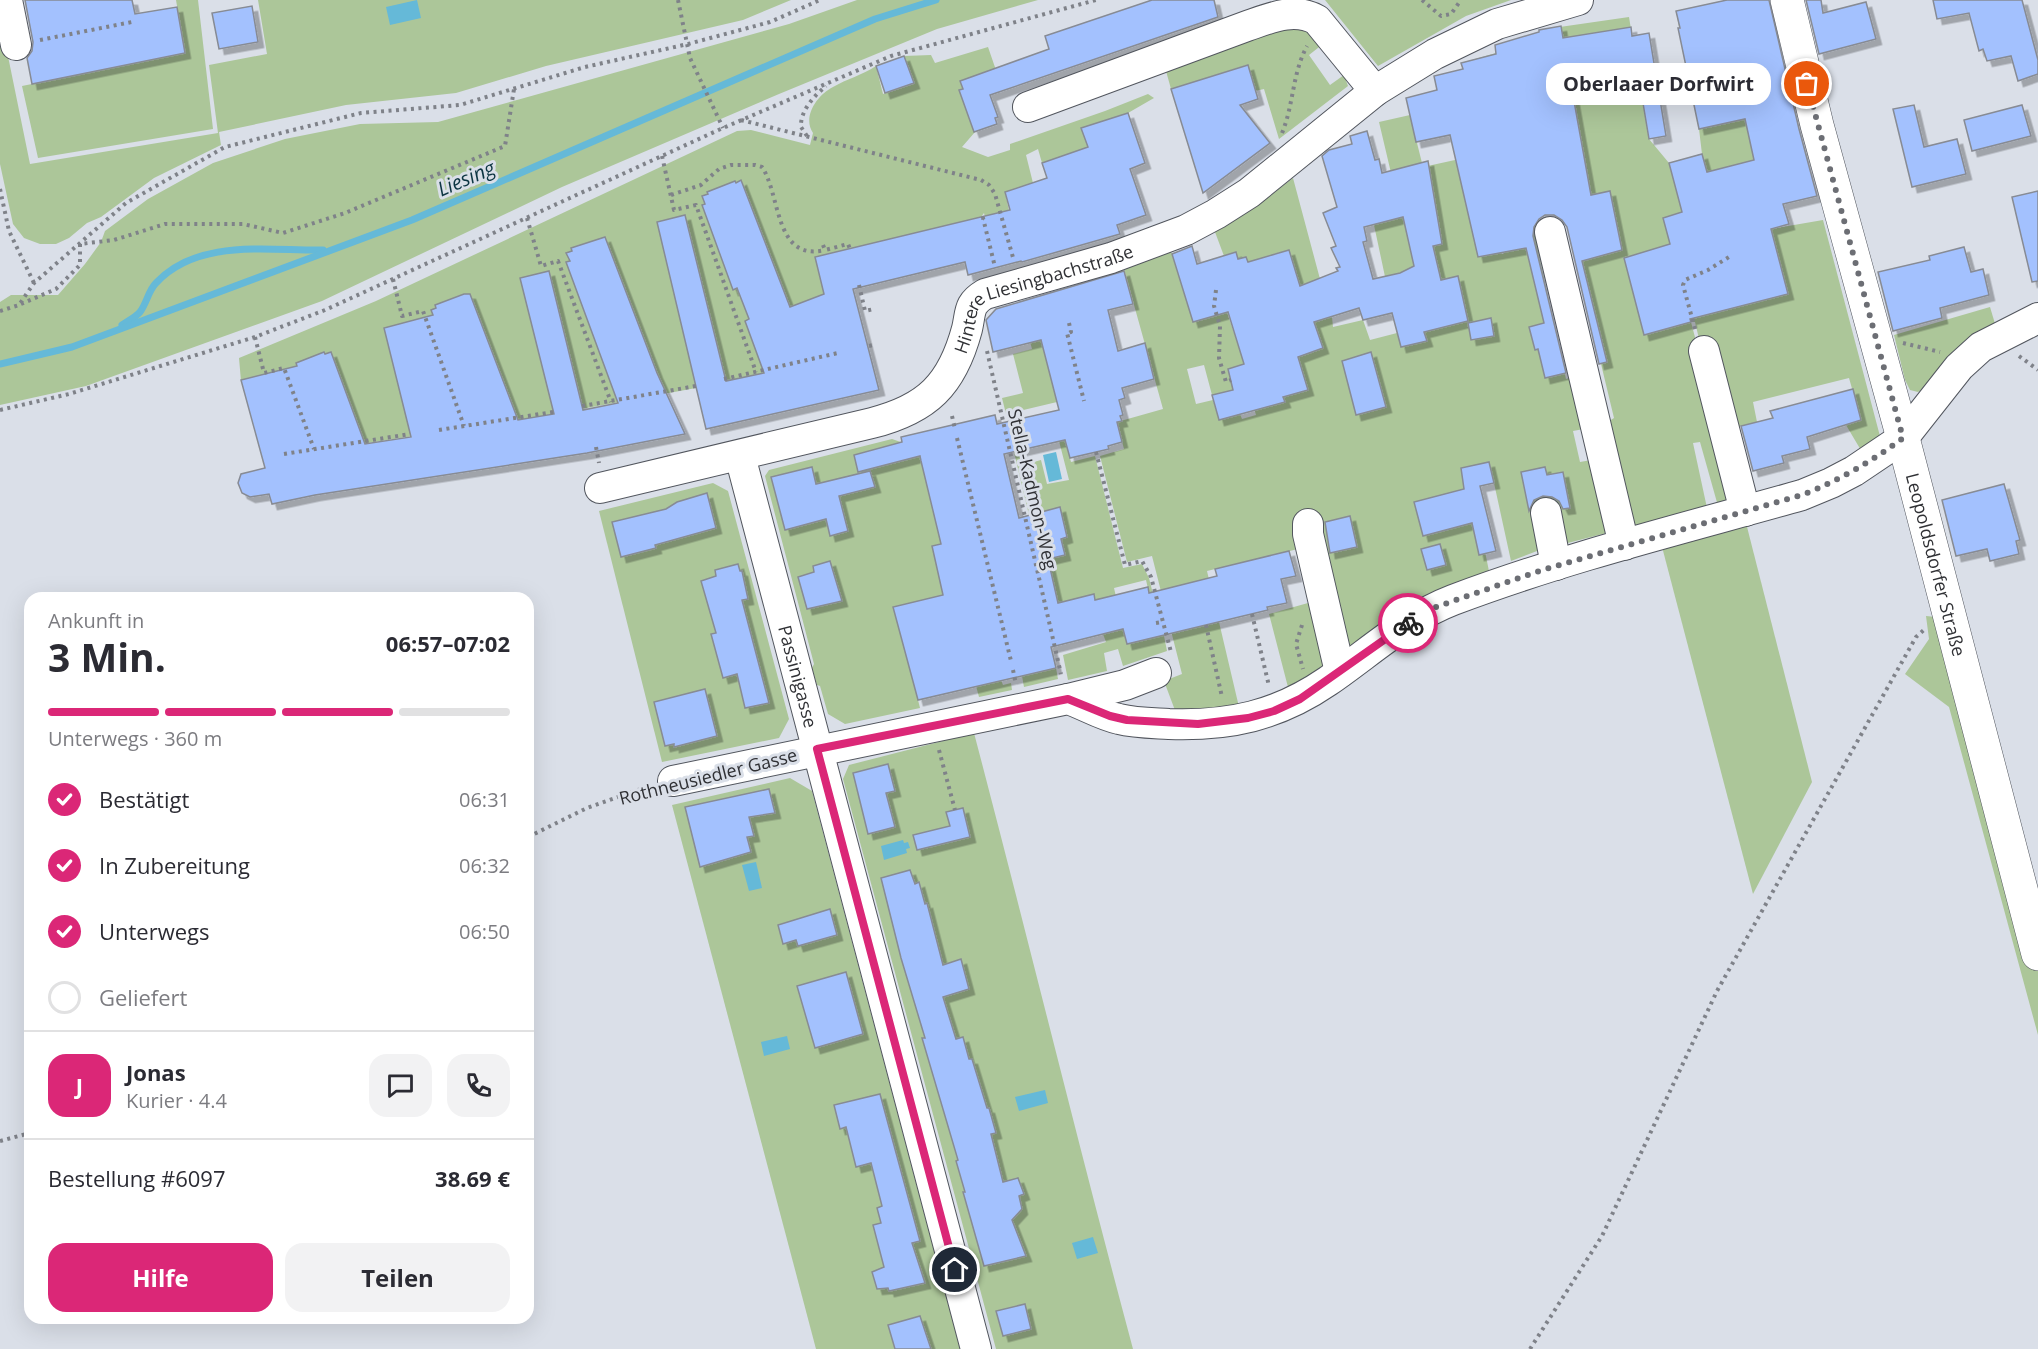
<!DOCTYPE html>
<html lang="de">
<head>
<meta charset="utf-8">
<style>
	:root { --surface:#fff; --page:#f2f2f3; --text:#2b2b33; --muted:#7c7c81; --line:#e1e1e2; --accent:#db2777 }
	body { margin:0; font-family:"Open Sans",sans-serif; background:var(--page); color:var(--text); height:100vh; display:flex; flex-direction:column; font-size:22px; white-space:nowrap }
	* { box-sizing:border-box; margin:0 }
	p { font-size:20px; color:var(--muted) }
	.icon { flex:none; width:33px; height:33px; fill:none; stroke:currentColor; stroke-width:2; stroke-linecap:round; stroke-linejoin:round }
	.map { position:relative; flex:1; overflow:hidden }
	.panel { position:absolute; left:24px; top:592px; width:510px; height:732px; display:flex; flex-direction:column; background:var(--surface); border-radius:18px; box-shadow:0 6px 24px #0002 }
	.panel>* { flex:none }
	.pin { position:absolute; display:grid; place-items:center; width:51px; height:51px; color:#fff; margin:-26px; border:3px solid #fff; border-radius:50%; box-shadow:0 2px 6px #0007 }
	.courier { position:absolute; display:grid; place-items:center; width:60px; height:60px; margin:-30px; border:4px solid #db2777; border-radius:50%; background:#fff; color:#222; box-shadow:0 2px 8px #0007 }
	.bubble { position:absolute; height:42px; border-radius:18px; background:var(--surface); box-shadow:0 6px 24px #0002; font-size:20px; font-weight:700; line-height:42px; text-align:center }
	.overview em { font-style:normal; font-weight:700 }
	.overview div { display:flex; flex-direction:column-reverse }
	.overview { display:flex; align-items:center; justify-content:space-between; height:102px; padding:0 24px }
	h1 { font-size:39px; font-weight:700; line-height:45px }
	.bar { display:grid; grid-template-columns:repeat(4,1fr); gap:9px 6px; align-content:center; height:72px; padding:0 24px }
	.bar i { height:8px; border-radius:4px; background:var(--line) }
	.bar .active { background:var(--accent) }
	.bar p { grid-column:span 4 }
	.line { display:flex; align-items:center; gap:15px; padding:0 24px; border-top:2px solid var(--line) }
	.line div { flex:1 }
	.round { display:grid; place-items:center; flex:none; width:63px; height:63px; border-radius:18px; background:var(--page) }
	ol { padding:0 24px; list-style:none }
	li { display:flex; align-items:center; gap:18px; height:66px }
	li p { margin-inline-start:auto }
	li .icon { padding:6px; border-radius:50%; background:var(--accent); color:#fff; stroke-width:4 }
	li:last-child { color:var(--muted) }
	li i { width:33px; height:33px; border:3px solid var(--line); border-radius:50% }
	.cta { display:flex; gap:12px; margin-top:auto; padding:12px 24px }
	.cta a { flex:1; height:69px; border-radius:18px; background:var(--accent); color:#fff; font-size:24px; font-weight:700; line-height:69px; text-align:center }
	.cta a+a { background:var(--page); color:var(--text) }
	.map>svg:first-child { display:block }
	.green { fill:#acc699; fill-rule:evenodd }
	.water { fill:#65b9d8 }
	.lines { fill:none; stroke-linecap:round; stroke-linejoin:round }
	.stream { stroke:#65b9d8; stroke-width:7 }
	.building { fill:#a3c1fe; stroke:#878b94; stroke-width:1.5; fill-rule:evenodd; filter:url(#shadow) }
	.minor-casing { stroke:#52565e; stroke-width:32 }
	.major-casing { stroke:#52565e; stroke-width:34 }
	.path { stroke:#7f8289; stroke-width:4; stroke-dasharray:3 4.5; stroke-linecap:butt }
	.minor { stroke:#fff; stroke-width:30 }
	.major { stroke:#fff; stroke-width:33 }
	.done { stroke:#6c6e74; stroke-width:6; stroke-dasharray:0 10.8 }
	.route { stroke:#db2777; stroke-width:8 }
	.labels { text-anchor:middle; dominant-baseline:central; stroke-width:6; stroke-linejoin:round; paint-order:stroke }
	.street-label { font-size:18px; fill:#303135; stroke:#dadfe8 }
	.water-label { font-size:20px; font-style:italic; fill:#0d3542; stroke:#dadfe8 }
</style>
</head>
<body>
<div class="map">
<svg width="2038" height="1349" viewBox="0 0 2038 1349">
	<defs>
		<filter id="shadow"><feDropShadow dx="5.5" dy="5.5" stdDeviation="0" flood-color="#0004"/></filter>
	</defs>
	<rect width="100%" height="100%" fill="#dadfe8"/>
	<g class="green">
		<polygon points="176,0 198,0 213,129 38,158 22,86 185,53"/>
		<polygon points="258,0 791,0 743,20 546,66 456,93 346,105 219,132 221,145 154,178 101,217 87,223 69,238 56,244 40,244 24,238 13,224 0,164 0,17 30,164 218,133 209,65 267,54"/>
		<polygon points="857,0 1038,0 937,29 779,94 562,187 322,301 86,386 0,405 0,302 11,295 58,295 85,264 101,242 105,231 148,199 213,163 285,139 360,124 438,122 789,24"/>
		<polygon points="1325,0 1511,0 1466,16 1378,66"/>
		<path d="M1720,2L1771,229L1823,220L1881,440L1862,452L1846,425L1861,420L1849,378L1753,402L1757,422L1733,428L1700,343L1695,322H1691L1738,502L1718,506L1700,442L1693,443L1707,508L1634,529L1606,423L1614,418L1559,189L1526,196L1566,379L1583,374L1594,427L1573,431L1580,462L1597,459L1614,531L1537,551L1511,561L1494,483L1472,488L1490,576L1289,691L1269,614L1315,601L1302,548L1207,571L1239,707L1176,713L1164,681L1182,674L1152,556L1127,562L1100,456L1124,449L1117,422L1163,409L1124,269L1170,248L1193,322L1213,316L1226,309L1239,348L1271,338L1246,258L1238,259L1235,252L1224,256L1215,232L1248,212L1293,178L1320,279L1301,297L1289,250L1274,254L1302,342L1313,322L1332,317L1333,327L1363,320L1370,340L1397,333L1374,225L1400,211L1379,122L1410,115L1423,167L1455,160L1486,245L1503,254L1523,234L1482,141L1461,63L1496,53L1519,70L1555,118L1539,30L1629,17L1649,139L1669,163L1702,154L1699,129L1676,11ZM1204,365L1212,395L1233,390L1228,369L1242,365L1245,372L1283,397L1285,402L1268,407L1267,405L1254,408L1256,415L1242,419L1240,414L1219,420L1213,400L1196,404L1187,369Z"/>
		<polygon points="1287,28 1308,29 1323,44 1309,55 1330,85 1344,75 1348,86 1279,139 1264,89 1255,91 1247,65 1171,89 1166,71"/>
		<path d="M988,47L998,76L960,82L963,89L959,90L975,132L962,147L988,157L1010,150V144L1105,111L1148,94L1154,98L1128,113L1082,128L1101,181L1081,150L1042,163L1038,149L1026,155L1033,183L1005,192L1020,262L997,266L984,213L981,217L816,257L839,356L696,388L554,414L285,456L271,373L241,381L239,358L376,301L737,131L751,130L810,145L813,133C802,117 817,95 833,87C847,79 862,75 876,66L883,94L913,84L904,56L931,55L935,63Z"/>
		<polygon points="1990,307 1996,327 1923,389 1918,392 1910,390 1905,380 1894,335"/>
		<polygon points="1040,336 1057,402 1006,414 1002,398 1023,393 1013,354 1032,349 1029,338"/>
		<polygon points="892,439 918,448 921,461 935,458 930,499 934,513 1003,685 1011,683 1012,690 979,697 976,686 918,700 920,708 845,724 828,714 820,686 817,685 812,668 814,664 765,476 769,470"/>
		<polygon points="1065,440 1071,462 1095,456 1123,568 1142,564 1149,578 1158,614 1154,615 1146,580 1114,588 1127,644 1159,636 1163,631 1167,651 1123,666 1118,649 1104,653 1107,671 1068,680 1063,655 1106,642 1103,634 1060,645 1014,452 1020,450 1023,465 1041,460 1047,484 1069,480 1059,441"/>
		<polygon points="713,483 728,491 789,719 779,738 662,762 599,511"/>
		<polygon points="1745,519 1812,782 1753,894 1661,543"/>
		<polygon points="1926,616 1967,620 2038,899 2038,1035 1949,707 1905,674 1929,639"/>
		<polygon points="1056,668 1058,679 1024,687 1022,676"/>
		<path d="M974,733C1028,938 1078,1144 1133,1349H996L843,779L849,765Z"/>
		<polygon points="790,778 812,791 960,1349 816,1349 672,805"/>
	</g>
	<g class="water">
		<polygon points="417,0 421,18 390,25 386,7"/>
		<polygon points="1056,452 1062,479 1049,482 1043,455"/>
		<polygon points="903,840 904,843 908,842 910,848 906,849 907,853 884,860 881,846"/>
		<polygon points="756,862 762,888 749,891 742,865"/>
		<polygon points="787,1036 790,1049 764,1056 761,1042"/>
		<polygon points="1045,1090 1048,1103 1019,1111 1015,1097"/>
		<polygon points="1093,1237 1098,1253 1077,1259 1072,1243"/>
	</g>
	<g class="lines">
		<g class="stream">
			<path d="M122,325C128,321 136,317 140,312C147,303 148,291 156,283C198,238 268,251 323,250"/>
			<polyline points="0,364 72,347 412,220 875,19 936,0"/>
		</g>
	</g>
	<g class="building">
		<polygon points="25,0 132,0 135,14 177,7 185,53 32,84 27,58 32,51 33,42"/>
		<polygon points="1152,0 1214,0 1218,17 990,95 998,117 995,118 997,124 974,132 959,90 963,89 960,81 1049,49 1045,36"/>
		<polygon points="1727,0 1769,0 1799,129 1817,196 1783,204 1789,224 1771,229 1788,294 1690,319 1691,322 1644,335 1624,258 1670,244 1663,218 1682,212 1669,163 1702,154 1707,172 1754,160 1745,119 1699,129 1678,28 1680,28 1676,11"/>
		<polygon points="1806,0 1821,0 1823,13 1866,2 1876,39 1819,54"/>
		<polygon points="1933,0 2022,0 2038,60 2038,74 2018,81 2011,56 1987,61 1983,49 1979,51 1969,13 1937,19"/>
		<polygon points="252,6 258,42 219,49 212,13"/>
		<polygon points="1561,26 1563,38 1631,27 1632,36 1649,33 1666,136 1649,139 1639,79 1572,90 1591,195 1610,191 1622,250 1582,261 1607,362 1599,364 1567,227 1562,220 1554,215 1545,215 1539,219 1534,227 1533,236 1566,373 1545,378 1538,349 1535,350 1529,327 1544,323 1526,248 1478,257 1450,135 1416,142 1406,98 1437,90 1434,76 1463,69 1461,63 1496,54 1495,45 1539,32 1539,30"/>
		<polygon points="904,56 914,83 885,93 876,66"/>
		<polygon points="1248,65 1258,99 1240,105 1270,143 1203,193 1171,89"/>
		<polygon points="1914,105 1924,147 1957,139 1966,174 1912,187 1893,109"/>
		<polygon points="2022,105 2031,136 1972,151 1964,120"/>
		<polygon points="1128,113 1145,163 1130,169 1146,215 1117,225 1120,234 1022,262 1021,261 968,275 965,262 853,289 879,390 706,429 657,222 685,215 726,381 764,373 745,321 749,319 737,288 733,290 702,205 705,204 702,196 708,194 707,192 735,181 736,183 741,180 790,307 824,294 815,257 1010,210 1005,192 1047,178 1042,163 1088,147 1081,128"/>
		<path d="M1367,131L1375,160L1379,159L1382,173L1428,161L1442,244L1433,246L1441,280L1458,276L1468,321L1424,332L1427,341L1401,347L1392,313L1363,320L1359,308L1314,322L1323,348L1298,357L1308,390L1283,397L1285,402L1219,420L1212,395L1233,390L1228,369L1244,364L1228,312L1193,322L1172,254L1192,246L1197,264L1236,252L1238,259L1246,257L1248,262L1289,250L1300,286L1338,271L1336,268L1340,267L1331,248L1336,246L1323,213L1337,207L1322,156L1329,150L1352,144L1350,136ZM1403,217L1414,266L1400,273L1373,279L1363,242L1367,241L1364,227Z"/>
		<polygon points="2038,191 2038,281 2032,282 2012,197"/>
		<polygon points="605,237 657,373 685,434 587,453 315,495 272,504 269,494 250,497 242,493 238,483 241,474 265,468 241,380 297,366 296,363 324,352 325,354 331,352 365,444 411,437 384,328 433,315 431,310 436,308 435,305 464,294 470,294 518,420 554,414 520,278 549,271 583,410 618,403 566,262 570,261 566,253 572,251 571,248"/>
		<polygon points="1964,247 1971,272 1983,269 1989,295 1940,308 1942,318 1893,331 1878,272 1930,260 1929,256"/>
		<polygon points="1124,271 1133,304 1108,310 1118,351 1145,343 1154,379 1122,388 1125,398 1119,400 1123,415 1120,416 1122,421 1117,422 1122,442 1108,446 1109,449 1070,458 1065,440 1004,454 1019,518 1060,507 1067,537 1061,539 1065,555 1048,559 1058,603 1094,594 1095,600 1148,587 1149,593 1217,576 1215,569 1289,551 1296,576 1281,579 1287,603 1267,607 1268,610 1127,644 1123,629 1051,647 1056,668 918,700 893,607 943,595 932,546 941,544 921,461 920,456 858,472 854,455 902,442 901,437 995,415 997,424 1059,410 1041,340 993,352 986,320 996,309"/>
		<polygon points="1491,318 1494,336 1471,340 1468,323"/>
		<polygon points="1371,352 1386,407 1356,415 1342,361"/>
		<polygon points="1853,389 1861,420 1807,437 1810,449 1782,456 1784,463 1753,471 1741,426 1773,418 1770,411"/>
		<polygon points="1489,462 1494,483 1480,486 1496,551 1479,555 1472,523 1423,536 1414,502 1464,489 1461,468"/>
		<polygon points="812,467 816,484 870,471 875,487 839,496 848,531 830,536 826,519 785,530 771,477"/>
		<polygon points="1545,467 1547,475 1563,472 1570,508 1563,509 1559,501 1552,497 1543,496 1534,500 1529,511 1521,472"/>
		<polygon points="2004,484 2020,540 2016,541 2019,554 1990,561 1987,549 1956,556 1942,500"/>
		<polygon points="707,493 716,528 655,545 656,548 621,557 612,522 666,509 677,502"/>
		<polygon points="1350,516 1357,547 1330,553 1325,522"/>
		<polygon points="1440,544 1446,565 1427,570 1421,549"/>
		<polygon points="830,561 842,601 807,609 798,577 814,572 813,566"/>
		<polygon points="738,564 740,571 742,571 748,599 742,600 769,703 745,708 737,674 723,678 711,634 716,633 701,581 716,576 715,570"/>
		<polygon points="705,689 717,736 674,747 674,744 665,746 654,702"/>
		<polygon points="888,764 895,791 886,793 895,827 868,834 853,773"/>
		<polygon points="769,789 775,813 749,817 754,836 747,837 751,852 700,867 685,807"/>
		<polygon points="963,808 970,837 917,850 913,835 950,826 946,812"/>
		<polygon points="910,870 915,884 919,882 925,904 927,903 943,965 961,959 969,989 943,997 956,1039 963,1037 969,1059 972,1059 987,1108 989,1108 996,1133 991,1134 1003,1182 1018,1178 1024,1194 1019,1196 1022,1209 1012,1220 1026,1256 984,1266 963,1192 965,1192 956,1161 958,1160 922,1038 925,1038 901,958 881,878"/>
		<polygon points="830,909 837,935 798,946 796,940 783,944 778,925"/>
		<polygon points="846,972 863,1034 815,1048 797,986"/>
		<polygon points="880,1094 920,1241 912,1243 925,1283 889,1291 888,1288 877,1289 872,1272 884,1267 873,1225 881,1223 877,1208 882,1206 871,1163 856,1167 846,1127 840,1129 834,1105"/>
		<polygon points="1025,1304 1031,1329 1003,1336 996,1311"/>
		<polygon points="920,1316 931,1349 895,1349 888,1325"/>
	</g>
	<g class="lines">
		<g class="minor-casing">
			<g id="minor">
				<polyline points="7,0 16,45"/>
				<path d="M1028,107L1247,26C1270,18 1295,7 1317,20L1375,91"/>
				<polyline points="1550,232 1624,545"/>
				<polyline points="1704,351 1745,511"/>
				<path id="s1" d="M740,456L976,1349"/>
				<path id="s2" d="M600,488L872,423C927,409 952,385 967,329C971,312 968,304 985,294L1111,258L1186,230L1216,214L1249,193L1375,91L1435,54L1497,24L1578,0"/>
				<polyline points="1546,513 1556,565"/>
				<polyline points="1308,524 1308,534 1340,672"/>
				<polyline points="1068,699 1125,685 1156,673"/>
				<path d="M673,781L1068,699C1085,705 1101,715 1119,719C1135,723 1152,723 1169,724C1229,726 1277,716 1328,681C1369,653 1406,618 1453,600C1567,557 1685,528 1802,495L1831,483L1854,471L1903,438L1959,367L1981,347L2038,318"/>
			</g>
		</g>
		<g class="major-casing">
			<g id="major">
				<path id="s3" d="M1787,0L1817,125L1903,438L2038,954"/>
			</g>
		</g>
		<g class="path">
			<polyline points="678,0 690,58 723,128"/>
			<polyline points="1422,0 1441,16 1451,14 1461,0"/>
			<polyline points="40,40 132,22"/>
			<polyline points="741,120 981,180 989,185 995,194 1014,261"/>
			<path d="M1282,133C1294,104 1292,74 1307,46"/>
			<path d="M807,136L801,127C800,111 814,96 826,86"/>
			<polyline points="662,156 674,210 696,205 756,372"/>
			<polyline points="0,189 9,231 34,283"/>
			<path d="M671,195L701,185L719,169L731,165H755L762,167C781,195 774,262 825,250"/>
			<polyline points="527,218 541,266 558,261 611,402"/>
			<polyline points="982,219 983,218 995,267"/>
			<polyline points="823,245 825,250 848,244 850,249"/>
			<polyline points="393,279 402,316 423,311 464,426"/>
			<polyline points="859,285 865,311 874,309"/>
			<polyline points="1216,290 1214,306 1220,326 1219,358 1226,382 1231,380"/>
			<polyline points="21,304 56,289 80,265 80,244 114,240 165,224 243,224 283,233 345,213 505,146 514,89"/>
			<polyline points="0,311 19,305 34,283 126,203 225,147 361,113 460,105 585,67 688,44 770,22 820,0"/>
			<polyline points="1069,323 1071,332 1067,333 1084,401"/>
			<polyline points="1695,329 1683,285 1685,280 1708,270 1729,257"/>
			<polyline points="255,337 264,373 284,368 314,449"/>
			<polyline points="1903,343 1940,352"/>
			<polyline points="869,346 873,345"/>
			<polyline points="987,351 1061,674"/>
			<polyline points="2019,356 2038,370"/>
			<polyline points="724,379 838,353"/>
			<polyline points="582,406 696,386"/>
			<polyline points="0,410 69,394 255,337 325,310 723,128 891,56 1096,0"/>
			<polyline points="952,416 955,429"/>
			<polyline points="439,430 553,412"/>
			<polyline points="957,438 1011,661"/>
			<polyline points="596,447 599,463"/>
			<polyline points="1096,452 1125,565 1142,561 1151,577 1171,652"/>
			<polyline points="284,454 410,434"/>
			<polyline points="1252,614 1269,686"/>
			<polyline points="1156,623 1163,622"/>
			<polyline points="1206,625 1222,697"/>
			<polyline points="1302,625 1296,644 1303,669"/>
			<polyline points="1013,670 1016,684"/>
			<polyline points="939,750 955,810"/>
			<polyline points="528,837 587,808 649,786"/>
			<polyline points="0,1141 30,1133"/>
			<polyline points="1530,1349 1602,1236 1717,991 1916,637 1926,628"/>
		</g>
		<use href="#minor" class="minor"/>
		<use href="#major" class="major"/>
	</g>
	<g class="lines">
		<path class="done" d="M1408,623L1433,608L1542,570L1802,495C1838,481 1871,462 1903,438L1807,84"/>
		<polyline class="route" points="955,1270 817,749 1068,699 1110,716 1127,720 1198,724 1248,718 1274,711 1300,699 1408,623"/>
	</g>
	<g class="labels">
		<g class="street-label">
			<text stroke="none"><textPath href="#s2" startOffset="507">Hintere Liesingbachstraße</textPath></text>
			<text transform="translate(1033 489) rotate(77)">Stella-Kadmon-Weg</text>
			<text stroke="none"><textPath href="#s3" startOffset="584">Leopoldsdorfer Straße</textPath></text>
			<text stroke="none"><textPath href="#s1" startOffset="228">Passinigasse</textPath></text>
			<text transform="translate(708 776) rotate(-14)">Rothneusiedler Gasse</text>
		</g>
		<g class="water-label">
			<text transform="translate(466 178) rotate(-23)">Liesing</text>
		</g>
	</g>
</svg>
<div class="pin" style="left:1807px;top:84px;background:#ea580c"><svg class="icon" aria-label="bag" viewBox="0 0 24 24"><path d="M5 8h14l-1 12H6zM9 8a3 3 0 0 1 6 0"/></svg></div>
<div class="pin" style="left:955px;top:1270px;background:#1f2937"><svg class="icon" aria-label="home" viewBox="0 0 24 24"><path d="M3 11l9-7 9 7M6 9v11h12V9"/></svg></div>
<div class="courier" style="left:1408px;top:623px"><svg class="icon" aria-label="bike" viewBox="0 0 24 24"><circle cx="6" cy="16" r="4"/><circle cx="18" cy="16" r="4"/><path d="M6 16l4-8h5l3 8M10 8l3 8H6M13 5h3"/></svg></div>
<div class="bubble" style="left:1546px;top:63px;width:225px">Oberlaaer Dorfwirt</div>
<section class="panel">
<div class="overview"><div><h1>3 Min.</h1><p>Ankunft in</p></div><em>06:57–07:02</em></div>
<div class="bar"><i class="active"></i><i class="active"></i><i class="active"></i><i></i><p>Unterwegs · 360 m</p></div>
<ol>
<li><svg class="icon" aria-label="check" viewBox="0 0 24 24"><path d="M5 12l5 5 9-10"/></svg>Bestätigt<p>06:31</p></li>
<li><svg class="icon" aria-label="check" viewBox="0 0 24 24"><path d="M5 12l5 5 9-10"/></svg>In Zubereitung<p>06:32</p></li>
<li><svg class="icon" aria-label="check" viewBox="0 0 24 24"><path d="M5 12l5 5 9-10"/></svg>Unterwegs<p>06:50</p></li>
<li><i></i>Geliefert</li>
</ol>
<div class="line" style="height:108px"><b class="round" style="background:var(--accent);color:#fff">J</b><div><b>Jonas</b><p>Kurier · 4.4</p></div><a class="round"><svg class="icon" aria-label="chat" viewBox="0 0 24 24"><path d="M4 5h16v11H9l-5 4z"/></svg></a><a class="round"><svg class="icon" aria-label="phone" viewBox="0 0 24 24"><path d="M5 4h4l2 5-3 2q2 4 5 5l2-3 5 2v4C11 20 4 13 5 4z"/></svg></a></div>
<div class="line" style="height:78px"><div>Bestellung #6097</div><b>38.69 €</b></div>
<div class="cta"><a>Hilfe</a><a>Teilen</a></div>
</section>
</div>
</body>
</html>
